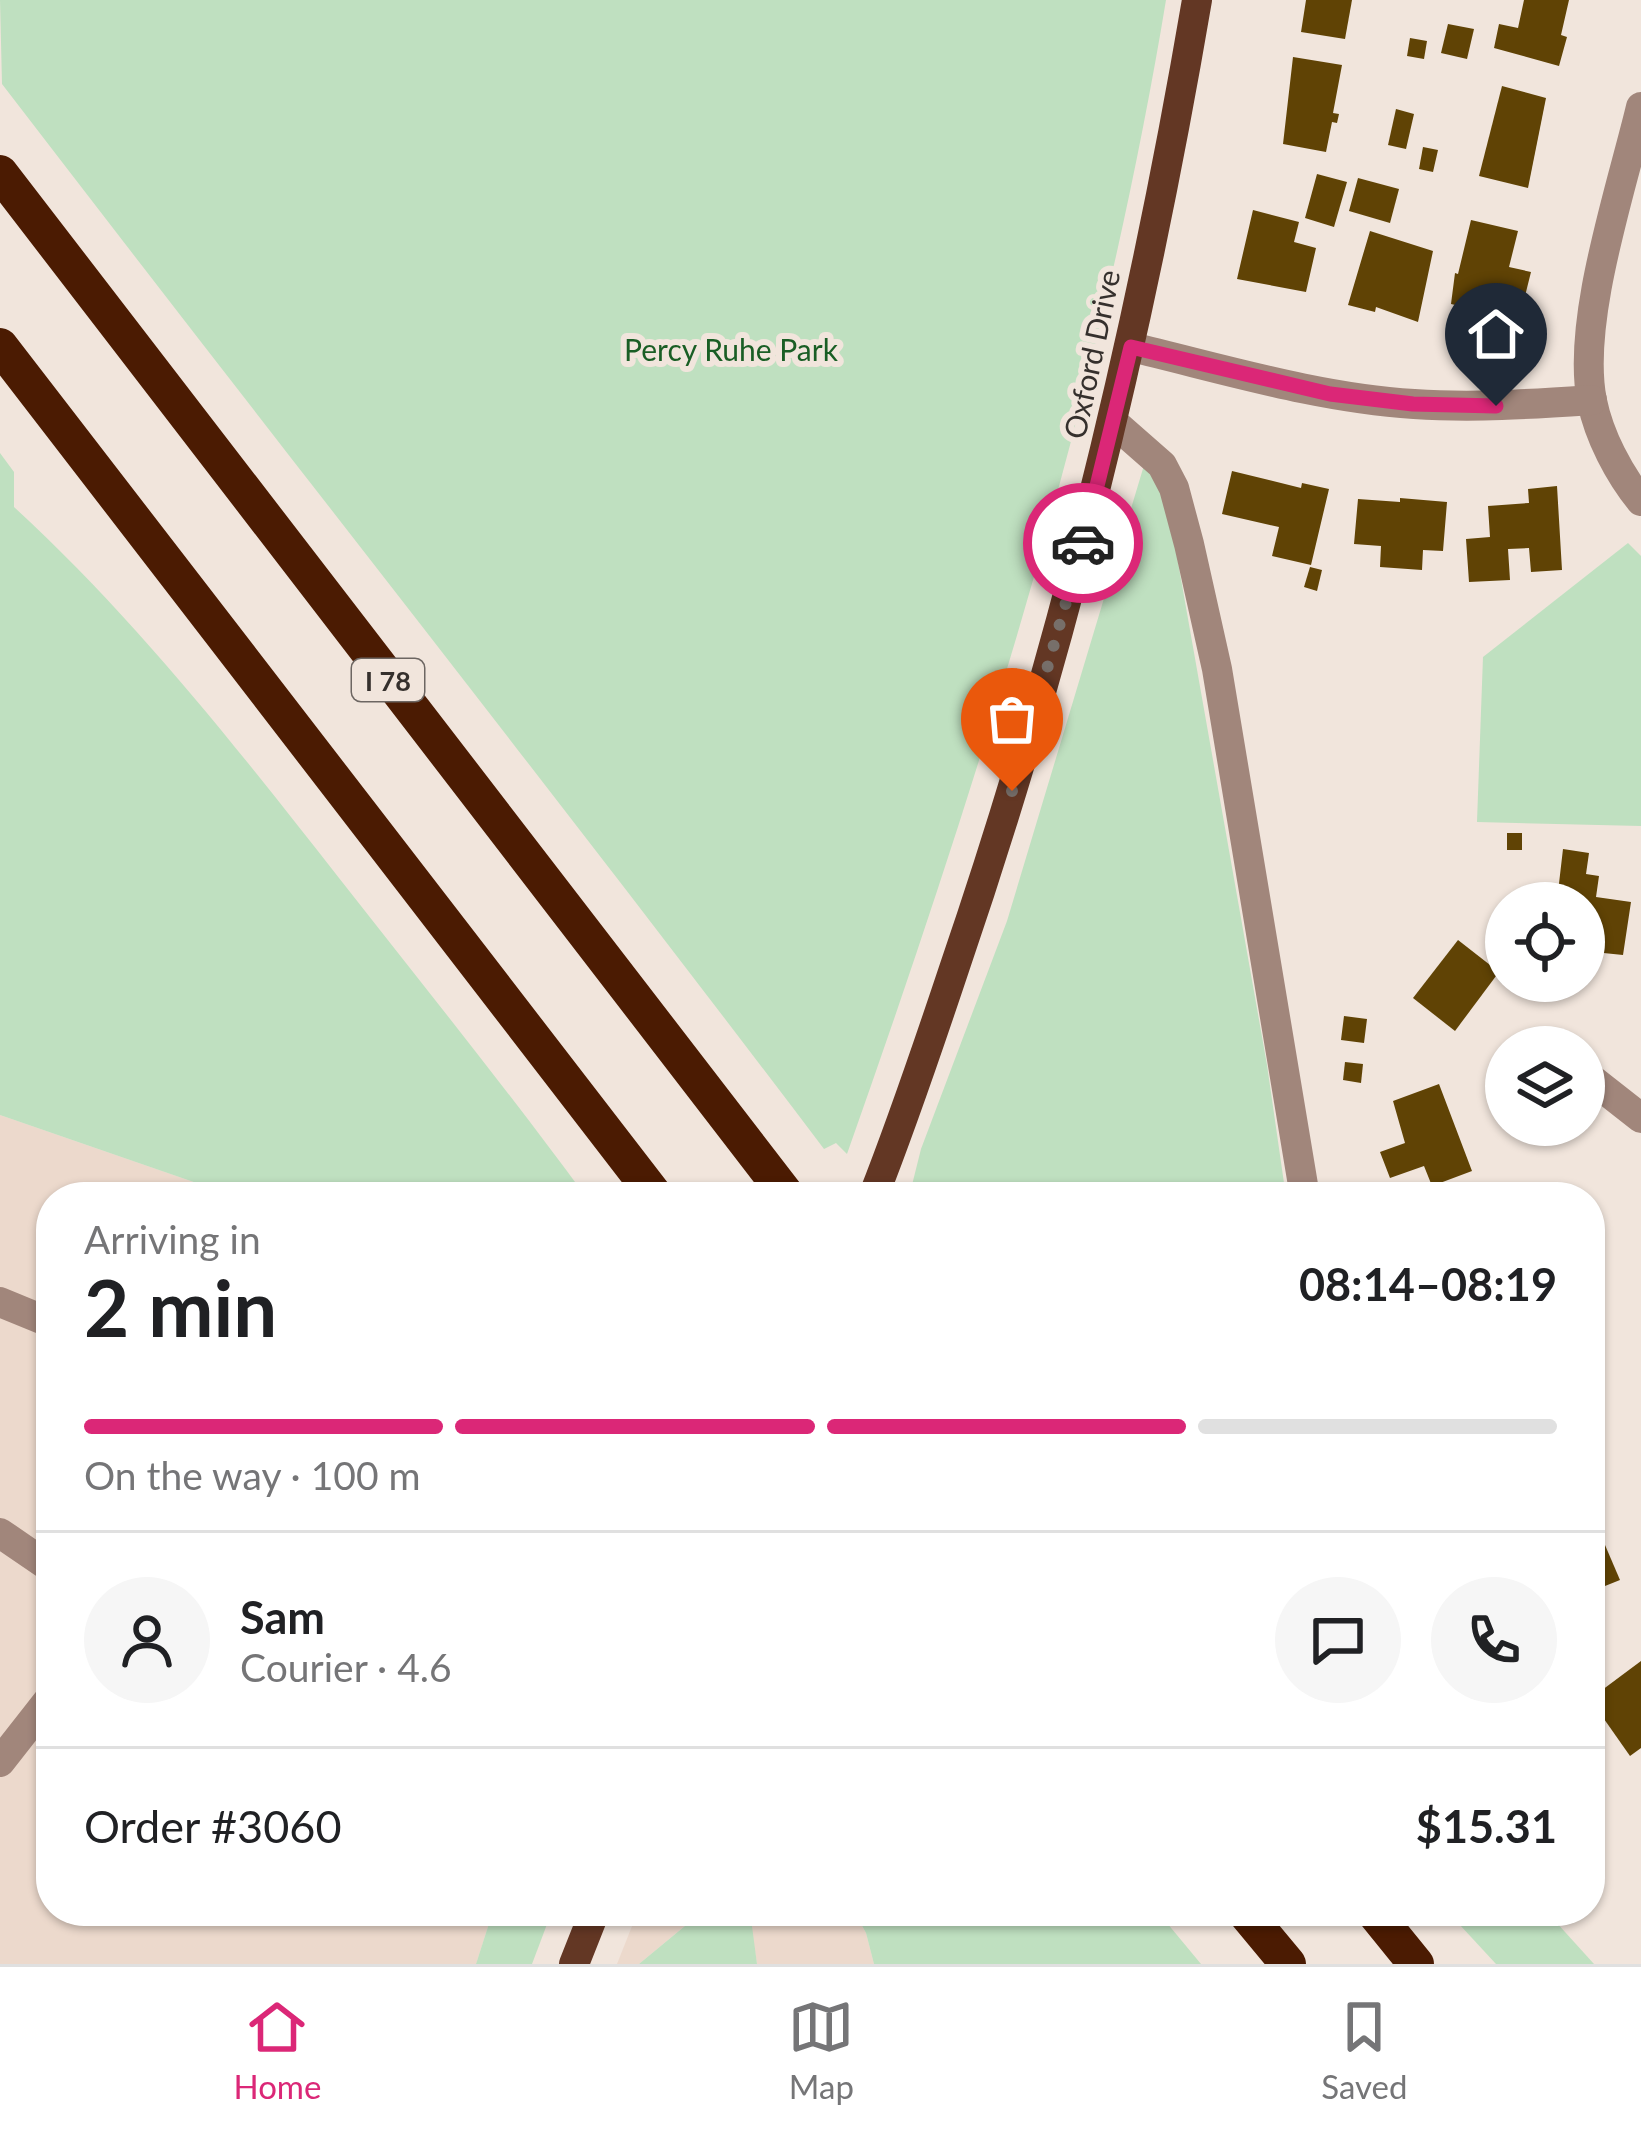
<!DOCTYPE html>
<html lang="en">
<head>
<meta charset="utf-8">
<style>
	:root { --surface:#fff; --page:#f6f6f6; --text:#202124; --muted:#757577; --line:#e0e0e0; --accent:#db2777 }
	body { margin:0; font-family:Lato,sans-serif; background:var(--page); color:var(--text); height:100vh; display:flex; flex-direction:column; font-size:45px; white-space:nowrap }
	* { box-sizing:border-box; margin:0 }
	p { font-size:39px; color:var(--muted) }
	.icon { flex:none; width:66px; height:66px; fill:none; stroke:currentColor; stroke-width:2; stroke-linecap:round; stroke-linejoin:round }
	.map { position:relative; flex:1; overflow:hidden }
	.details { position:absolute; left:36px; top:1182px; width:1569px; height:744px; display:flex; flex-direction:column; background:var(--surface); border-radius:48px; box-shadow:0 3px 9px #0004 }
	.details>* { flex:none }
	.controls { position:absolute; left:1485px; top:882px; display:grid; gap:24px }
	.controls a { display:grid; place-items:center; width:120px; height:120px; border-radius:50%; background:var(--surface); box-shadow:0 3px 9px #0004; font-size:60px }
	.pin { position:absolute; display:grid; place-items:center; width:102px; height:102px; color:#fff; margin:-123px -51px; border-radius:50% 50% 50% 0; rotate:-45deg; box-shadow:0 0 12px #0007 }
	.pin .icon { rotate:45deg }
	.courier { position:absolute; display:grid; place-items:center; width:120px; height:120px; margin:-60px; border:9px solid #db2777; border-radius:50%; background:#fff; color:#222; box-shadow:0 3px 15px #0007 }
	.overview em { font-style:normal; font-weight:700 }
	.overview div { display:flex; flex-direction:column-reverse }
	.overview { display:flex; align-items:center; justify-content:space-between; height:204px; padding:0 48px }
	h1 { font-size:78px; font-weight:700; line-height:90px }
	.bar { display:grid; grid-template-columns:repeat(4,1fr); gap:18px 12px; align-content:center; height:144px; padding:0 48px }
	.bar i { height:15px; border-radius:9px; background:var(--line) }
	.bar .on { background:var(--accent) }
	.bar p { grid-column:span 4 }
	.line { display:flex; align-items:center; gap:30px; padding:0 48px; border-top:3px solid var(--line) }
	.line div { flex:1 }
	.round { display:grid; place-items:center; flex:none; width:126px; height:126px; border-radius:63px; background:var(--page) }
	.tabs { display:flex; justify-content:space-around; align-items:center; height:168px; border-top:3px solid var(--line); background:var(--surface); font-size:33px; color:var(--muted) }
	.tabs a { display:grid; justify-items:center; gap:6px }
	.tabs .on { color:var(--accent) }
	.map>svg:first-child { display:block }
	.built { fill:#ecd9cc }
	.green { fill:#bfe0c0 }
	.building { fill:#604305 }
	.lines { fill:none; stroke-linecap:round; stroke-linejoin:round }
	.minor { stroke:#a1867b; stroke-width:30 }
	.major { stroke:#633724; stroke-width:30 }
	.highway { stroke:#4b1b02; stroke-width:36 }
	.done { stroke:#776f6a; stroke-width:12; stroke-dasharray:0 21.6 }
	.route { stroke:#db2777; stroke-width:15 }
	.labels { text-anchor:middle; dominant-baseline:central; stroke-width:12; stroke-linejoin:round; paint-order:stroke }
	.shield { fill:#f1e5dc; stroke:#6d6662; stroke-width:3 }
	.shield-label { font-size:27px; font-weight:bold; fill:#35302d }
	.park-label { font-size:30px; fill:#1a5e25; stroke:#f1e5dc }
	.street-label { font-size:30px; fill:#35302d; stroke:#f1e5dc }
</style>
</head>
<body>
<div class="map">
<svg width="1641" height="1964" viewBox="0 0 1641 1964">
	<rect width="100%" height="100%" fill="#f1e5dc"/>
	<g class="built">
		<polygon points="0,1115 237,1197 51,1197 51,1911 493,1911 476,1964 0,1964"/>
		<polygon points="638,1911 854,1911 866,1933 874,1964 757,1964 749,1914 692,1920 639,1964 617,1964"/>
	</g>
	<g class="green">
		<path d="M0,0H1166C1101,394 980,778 847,1154L836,1143L824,1149C553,791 275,440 2,84Z"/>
		<path d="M0,453L14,472V507C135,618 238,749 339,878C422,984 507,1089 586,1197H237L0,1115Z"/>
		<polygon points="1145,462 1164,493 1173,534 1267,1065 1286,1197 909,1197 921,1149 1007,921"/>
		<polygon points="1628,543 1641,556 1641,826 1477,822 1483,657"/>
		<polygon points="493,1911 552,1911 532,1964 476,1964"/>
		<polygon points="667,1911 750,1911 757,1964 639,1964 691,1921"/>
		<polygon points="854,1911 1157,1911 1201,1964 874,1964 866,1933"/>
		<polygon points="1447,1911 1546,1911 1594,1964 1496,1964"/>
	</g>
	<g class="building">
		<polygon points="1306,0 1352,0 1345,39 1301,32"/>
		<polygon points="1524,0 1569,0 1561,35 1567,37 1559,66 1494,48 1499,24 1518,28"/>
		<polygon points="1448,24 1474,29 1467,59 1441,53"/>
		<polygon points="1410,38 1427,41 1424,59 1407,56"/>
		<polygon points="1293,57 1342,65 1333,113 1339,114 1337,123 1332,122 1326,152 1283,144"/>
		<polygon points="1502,86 1546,98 1528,188 1479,176"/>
		<polygon points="1396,109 1414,114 1406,149 1388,145"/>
		<polygon points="1423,147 1438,150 1433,172 1419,169"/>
		<polygon points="1317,174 1347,182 1334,227 1305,218"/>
		<polygon points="1358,178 1399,189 1390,223 1349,211"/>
		<polygon points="1253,210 1299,222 1294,242 1316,248 1306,292 1237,279"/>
		<polygon points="1471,220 1518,231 1509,267 1531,272 1519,320 1451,304 1455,273 1458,274"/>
		<polygon points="1370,231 1433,251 1418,322 1376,307 1375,312 1348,305"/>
		<polygon points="1232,471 1301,488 1302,483 1329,489 1311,565 1272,556 1279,527 1222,514"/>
		<polygon points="1557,486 1562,570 1531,572 1529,548 1508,549 1510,580 1469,582 1466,539 1490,537 1488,506 1529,503 1528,489"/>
		<polygon points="1400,498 1447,502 1443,551 1423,550 1422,570 1380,567 1381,546 1354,544 1358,499 1400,502"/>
		<polygon points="1310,567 1322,570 1317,591 1304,587"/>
		<rect x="1507" y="833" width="15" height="17"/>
		<polygon points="1563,849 1589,853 1586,874 1599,876 1596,897 1631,902 1623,955 1584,951 1584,903 1531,903 1532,890 1558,892"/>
		<polygon points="1458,940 1499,972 1455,1031 1413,998"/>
		<polygon points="1344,1016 1367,1019 1364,1043 1341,1040"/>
		<polygon points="1345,1062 1363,1064 1361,1083 1343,1080"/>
		<polygon points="1439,1084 1472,1171 1432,1186 1424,1166 1390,1178 1380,1152 1405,1143 1393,1101"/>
		<polygon points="1590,1510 1620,1580 1590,1592"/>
		<polygon points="1641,1661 1641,1748 1630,1756 1590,1699"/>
	</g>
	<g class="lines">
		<g class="minor">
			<path d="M1641,107C1622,187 1576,322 1592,401C1599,436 1619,474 1641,501"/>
			<path d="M1131,347C1224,369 1318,398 1414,404C1474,408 1532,404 1592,400"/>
			<polyline points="1113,422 1162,465 1174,488 1189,544 1217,669 1305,1197"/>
			<polyline points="1590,1078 1641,1118"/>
			<polyline points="0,1302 51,1323"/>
			<polyline points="0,1533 51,1568"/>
			<polyline points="0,1762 51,1697"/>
		</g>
		<g class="major">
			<path d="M873,1197C903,1121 929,1044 955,966C1063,651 1141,329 1197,0"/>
			<polyline points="574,1964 595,1911"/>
		</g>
		<g class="highway">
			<polyline points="0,173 788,1197"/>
			<polyline points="0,346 656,1197"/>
			<polyline points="1244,1911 1288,1964"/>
			<polyline points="1373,1911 1416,1964"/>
		</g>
	</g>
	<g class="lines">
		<polyline class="done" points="1012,791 1083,543"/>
		<polyline class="route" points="1083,543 1131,347 1330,394 1413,404 1496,406"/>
	</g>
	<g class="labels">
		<rect class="shield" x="352" y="659" width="72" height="42" rx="9"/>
		<g class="shield-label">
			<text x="388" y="680">I 78</text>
		</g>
		<g class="park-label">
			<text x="731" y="349">Percy Ruhe Park</text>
		</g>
		<g class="street-label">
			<text transform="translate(1091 354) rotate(-78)">Oxford Drive</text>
		</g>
	</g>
</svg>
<div class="controls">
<a><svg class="icon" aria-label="locate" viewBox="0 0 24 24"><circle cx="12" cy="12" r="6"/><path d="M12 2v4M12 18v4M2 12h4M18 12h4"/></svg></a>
<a><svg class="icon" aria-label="layers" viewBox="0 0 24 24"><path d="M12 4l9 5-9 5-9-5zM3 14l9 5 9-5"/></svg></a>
</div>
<div class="pin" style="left:1012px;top:791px;background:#ea580c"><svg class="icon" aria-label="bag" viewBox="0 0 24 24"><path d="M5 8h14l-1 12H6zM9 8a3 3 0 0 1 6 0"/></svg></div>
<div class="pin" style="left:1496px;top:406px;background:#1f2937"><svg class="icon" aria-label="home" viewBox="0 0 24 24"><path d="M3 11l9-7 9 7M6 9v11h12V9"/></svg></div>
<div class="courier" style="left:1083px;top:543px"><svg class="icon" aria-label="car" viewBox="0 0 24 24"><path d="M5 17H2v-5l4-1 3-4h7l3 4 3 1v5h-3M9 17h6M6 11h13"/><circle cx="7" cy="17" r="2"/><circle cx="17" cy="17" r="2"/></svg></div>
<section class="details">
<div class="overview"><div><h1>2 min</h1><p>Arriving in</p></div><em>08:14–08:19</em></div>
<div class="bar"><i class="on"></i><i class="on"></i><i class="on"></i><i></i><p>On the way · 100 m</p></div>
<div class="line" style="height:216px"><a class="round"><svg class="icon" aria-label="person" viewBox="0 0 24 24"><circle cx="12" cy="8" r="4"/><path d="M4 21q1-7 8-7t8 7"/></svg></a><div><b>Sam</b><p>Courier · 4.6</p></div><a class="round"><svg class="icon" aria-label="chat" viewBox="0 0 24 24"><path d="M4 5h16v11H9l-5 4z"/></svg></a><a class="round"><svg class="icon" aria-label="phone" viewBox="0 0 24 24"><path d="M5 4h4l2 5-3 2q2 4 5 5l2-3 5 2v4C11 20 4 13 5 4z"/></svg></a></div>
<div class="line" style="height:156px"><div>Order #3060</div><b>$15.31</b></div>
</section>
</div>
<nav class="tabs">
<a class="on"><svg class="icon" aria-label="home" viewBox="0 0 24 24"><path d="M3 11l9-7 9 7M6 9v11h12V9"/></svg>Home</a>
<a><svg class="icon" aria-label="map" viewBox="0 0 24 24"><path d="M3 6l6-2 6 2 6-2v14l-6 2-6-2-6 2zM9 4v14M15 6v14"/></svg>Map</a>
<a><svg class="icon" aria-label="saved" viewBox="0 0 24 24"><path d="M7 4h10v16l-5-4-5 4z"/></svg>Saved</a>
</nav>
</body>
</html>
